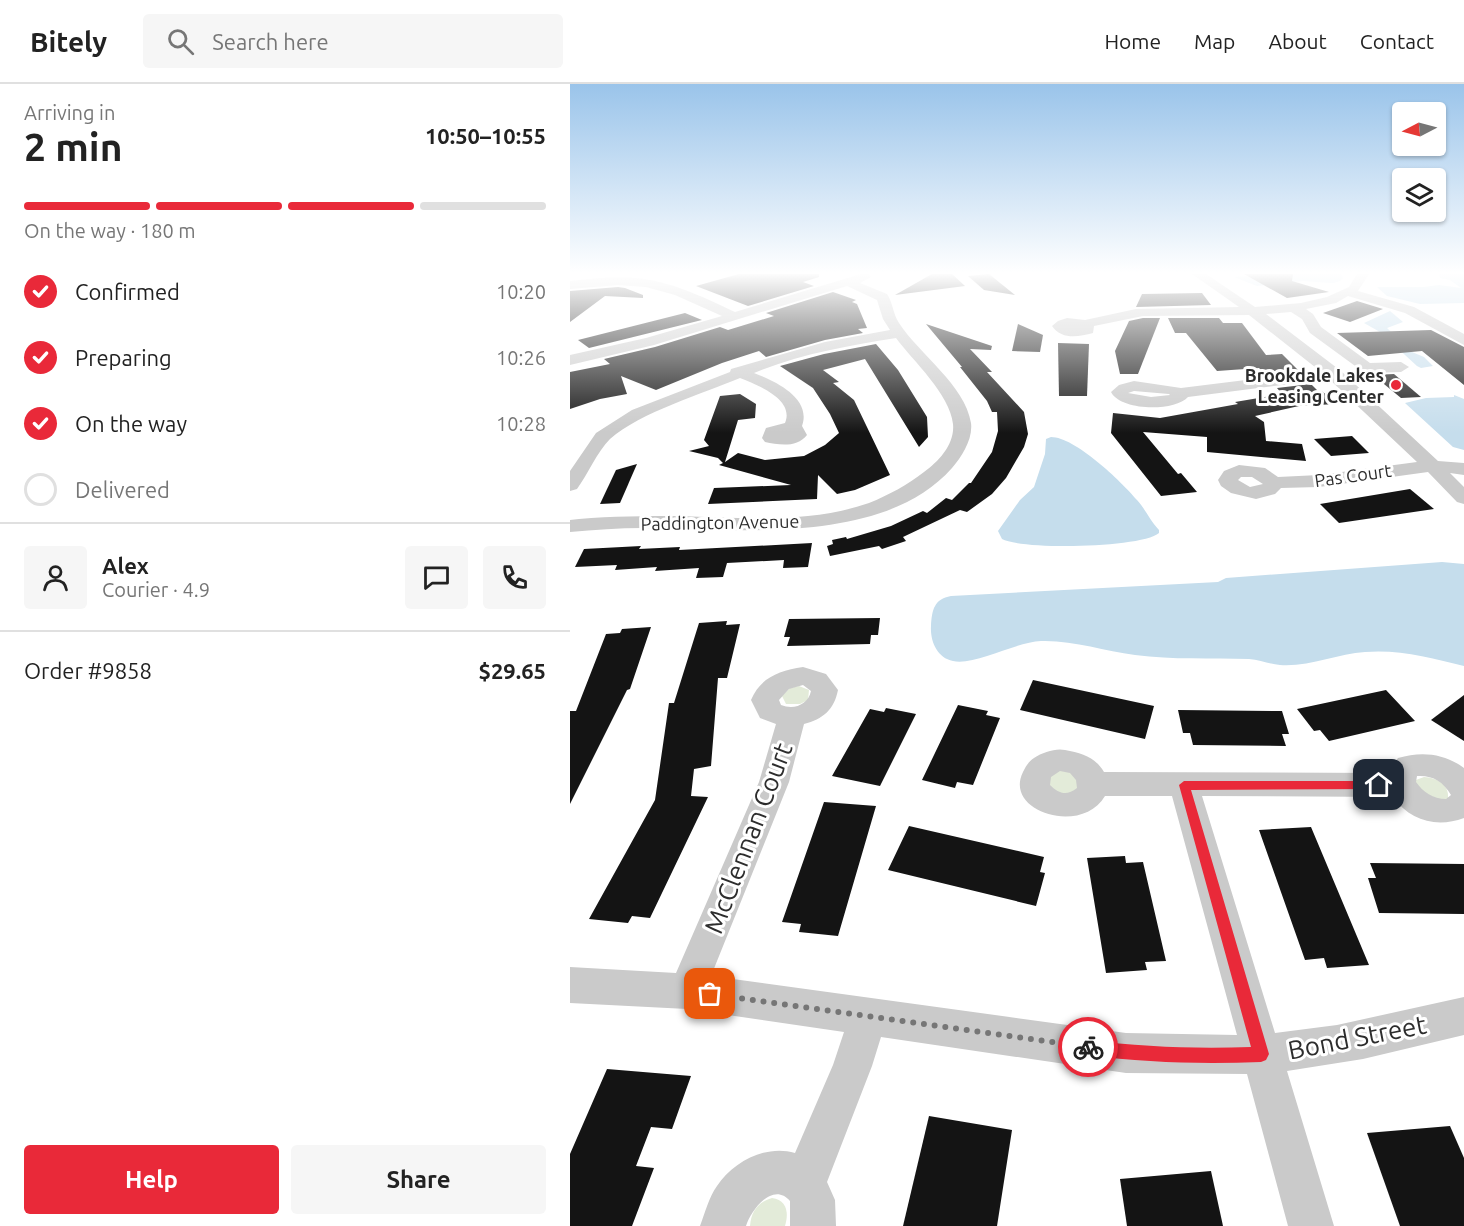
<!DOCTYPE html>
<html lang="en">
<head>
<meta charset="utf-8">
<style>
	:root { --surface:#fff; --page:#f6f6f6; --text:#222; --muted:#767676; --line:#e0e0e0; --accent:#e92939 }
	body { margin:0; font-family:Ubuntu,sans-serif; background:var(--page); color:var(--text); height:100vh; display:flex; flex-direction:column; font-size:22px; white-space:nowrap }
	* { box-sizing:border-box; margin:0 }
	p { font-size:20px; color:var(--muted) }
	.icon { flex:none; width:33px; height:33px; fill:none; stroke:currentColor; stroke-width:2; stroke-linecap:round; stroke-linejoin:round }
	.map { position:relative; flex:1; overflow:hidden }
	.panel { display:flex; flex-direction:column; background:var(--surface); width:570px }
	.panel>* { flex:none }
	.needle { width:39px; rotate:264deg }
	.controls { position:absolute; left:822px; top:18px; display:grid; gap:12px }
	.controls a { display:grid; place-items:center; width:54px; height:54px; border-radius:6px; background:var(--surface); box-shadow:0 2px 4px #0004; font-size:30px }
	.pin { position:absolute; display:grid; place-items:center; width:51px; height:51px; color:#fff; margin:-26px; border-radius:12px; box-shadow:0 3px 9px #0006 }
	.courier { position:absolute; display:grid; place-items:center; width:60px; height:60px; margin:-30px; border:4px solid #e92939; border-radius:50%; background:#fff; color:#222; box-shadow:0 2px 8px #0007 }
	.summary em { font-style:normal; font-weight:700 }
	.summary div { display:flex; flex-direction:column-reverse }
	.summary { display:flex; align-items:center; justify-content:space-between; height:102px; padding:0 24px }
	h1 { font-size:39px; font-weight:700; line-height:45px }
	.bar { display:grid; grid-template-columns:repeat(4,1fr); gap:9px 6px; align-content:center; height:72px; padding:0 24px }
	.bar i { height:8px; border-radius:4px; background:var(--line) }
	.bar .current { background:var(--accent) }
	.bar p { grid-column:span 4 }
	.line { display:flex; align-items:center; gap:15px; padding:0 24px; border-top:2px solid var(--line) }
	.line div { flex:1 }
	.round { display:grid; place-items:center; flex:none; width:63px; height:63px; border-radius:6px; background:var(--page) }
	ol { padding:0 24px; list-style:none }
	li { display:flex; align-items:center; gap:18px; height:66px }
	li p { margin-inline-start:auto }
	li .icon { padding:6px; border-radius:50%; background:var(--accent); color:#fff; stroke-width:4 }
	li:last-child { color:var(--muted) }
	li i { width:33px; height:33px; border:3px solid var(--line); border-radius:50% }
	.primary-button { display:flex; gap:12px; margin-top:auto; padding:12px 24px }
	.primary-button a { flex:1; height:69px; border-radius:6px; background:var(--accent); color:#fff; font-size:24px; font-weight:700; line-height:69px; text-align:center }
	.primary-button a+a { background:var(--page); color:var(--text) }
	header { display:flex; align-items:center; gap:36px; box-sizing:border-box; height:84px; padding:0 30px; background:var(--surface); border-bottom:2px solid var(--line) }
	header strong { font-size:28px }
	nav { display:flex; gap:33px; margin-inline-start:auto; font-size:21px }
	.search { width:420px; height:54px; background:var(--page); display:flex; align-items:center; gap:15px; box-sizing:border-box; padding:0 21px; border-radius:6px; color:var(--muted); font-size:22px }
	main { display:flex; flex:1; min-height:0 }
	.map>svg:first-child { display:block }
	.green { fill:#e3ebd9 }
	.water { fill:#c5ddec }
	.building { fill:#141414 }
	.lines { fill:none; stroke-linecap:round; stroke-linejoin:round }
	.minor { fill:#cacaca; fill-rule:evenodd }
	.route { fill:#e92939 }
	.done { stroke:#767676; stroke-width:6; stroke-dasharray:0 10.8 }
	.poi-dot { fill:#e92939; stroke:#fff; stroke-width:2 }
	.labels { text-anchor:middle; dominant-baseline:central; stroke-width:6; stroke-linejoin:round; paint-order:stroke }
	.far-poi-label { font-size:18px; font-weight:bold; fill:#2d2d2d; stroke:#fff; text-anchor:end }
	.far-street-label { font-size:18px; fill:#2d2d2d; stroke:#fff }
	.near-street-label { font-size:26px; fill:#2d2d2d; stroke:#fff }
</style>
</head>
<body>
<header>
<strong>Bitely</strong>
<div class="search"><svg class="icon" aria-label="search" viewBox="0 0 24 24"><circle cx="10" cy="10" r="6"/><path d="M15 15l6 6"/></svg>Search here</div>
<nav><a>Home</a><a>Map</a><a>About</a><a>Contact</a></nav>
</header>
<main>
<section class="panel">
<div class="summary"><div><h1>2 min</h1><p>Arriving in</p></div><em>10:50–10:55</em></div>
<div class="bar"><i class="current"></i><i class="current"></i><i class="current"></i><i></i><p>On the way · 180 m</p></div>
<ol>
<li><svg class="icon" aria-label="check" viewBox="0 0 24 24"><path d="M5 12l5 5 9-10"/></svg>Confirmed<p>10:20</p></li>
<li><svg class="icon" aria-label="check" viewBox="0 0 24 24"><path d="M5 12l5 5 9-10"/></svg>Preparing<p>10:26</p></li>
<li><svg class="icon" aria-label="check" viewBox="0 0 24 24"><path d="M5 12l5 5 9-10"/></svg>On the way<p>10:28</p></li>
<li><i></i>Delivered</li>
</ol>
<div class="line" style="height:108px"><a class="round"><svg class="icon" aria-label="person" viewBox="0 0 24 24"><circle cx="12" cy="8" r="4"/><path d="M4 21q1-7 8-7t8 7"/></svg></a><div><b>Alex</b><p>Courier · 4.9</p></div><a class="round"><svg class="icon" aria-label="chat" viewBox="0 0 24 24"><path d="M4 5h16v11H9l-5 4z"/></svg></a><a class="round"><svg class="icon" aria-label="phone" viewBox="0 0 24 24"><path d="M5 4h4l2 5-3 2q2 4 5 5l2-3 5 2v4C11 20 4 13 5 4z"/></svg></a></div>
<div class="line" style="height:78px"><div>Order #9858</div><b>$29.65</b></div>
<div class="primary-button"><a>Help</a><a>Share</a></div>
</section>
<div class="map">
<svg width="894" height="1142" viewBox="0 0 894 1142">
	<rect width="100%" height="100%" fill="#fff"/>
	<g class="green">
		<polygon points="229,602 239,606 238,616 230,620 216,620 212,612 220,604"/>
		<polygon points="496,685 509,695 506,709 484,712 476,693 479,689"/>
		<path d="M854,693C867,694 879,700 878,714L871,718L844,704L846,696Z"/>
		<path d="M202,1114C217,1116 219,1129 215,1142H180C181,1128 188,1118 202,1114Z"/>
	</g>
	<g class="water">
		<polygon points="715,190 771,190 773,194 770,197 763,199 733,197 687,202 664,193"/>
		<polygon points="869,190 894,190 894,219 850,220 817,212 807,203 854,203 869,201 891,204 880,196 870,194"/>
		<polygon points="820,227 833,238 817,244 842,268 854,273 863,282 851,284 847,282 810,248 794,239"/>
		<polygon points="884,311 894,315 894,366 883,363 835,319 856,314 884,313"/>
		<path d="M481,353C505,353 551,397 567,416C576,426 579,435 589,446V449C572,464 452,466 432,455L428,447L450,416L464,403L475,370L476,355Z"/>
		<path d="M872,478L894,480V582C863,574 828,565 795,568C767,570 739,583 710,581C700,580 690,576 679,575C641,574 603,576 565,571C534,567 503,556 471,557C446,558 404,582 383,577C367,574 360,557 361,542C362,526 364,515 381,512L648,498L656,494Z"/>
	</g>
	<g class="building">
		<polygon points="169,190 249,190 249,193 233,198 244,202 178,222 126,202"/>
		<polygon points="362,190 382,190 395,202 325,211"/>
		<polygon points="419,190 445,211 414,206 398,192"/>
		<polygon points="674,190 723,190 722,197 759,208 717,214"/>
		<polygon points="48,203 55,204 73,211 73,214 35,212 0,238 0,207"/>
		<polygon points="263,208 286,216 282,218 287,220 297,244 288,245 293,249 255,256 196,273 189,267 152,279 86,306 51,292 57,310 30,315 0,325 0,288 40,280 34,275 85,263 150,243 158,246 204,232 196,229"/>
		<polygon points="632,209 641,221 566,223 572,210"/>
		<polygon points="787,217 813,225 780,238 753,229"/>
		<polygon points="115,229 132,236 19,264 8,256"/>
		<polygon points="573,234 590,234 568,290 550,290 545,267 559,237"/>
		<polygon points="598,234 649,234 653,239 672,239 696,271 712,270 729,287 696,291 689,284 647,287 616,249 605,249"/>
		<polygon points="356,240 422,262 421,266 400,265 422,288 417,288 454,328 458,350 454,363 436,394 422,410 397,428 390,426 333,453 336,457 312,465 309,462 260,472 257,462 263,460 262,456 276,453 277,455 321,442 353,427 357,429 376,414 382,416 399,399 401,399 422,368 428,347 427,328 422,328 417,317 390,283 392,283"/>
		<polygon points="448,240 473,251 470,268 442,267"/>
		<polygon points="861,246 894,263 894,301 852,267 798,272 767,249"/>
		<polygon points="488,259 519,260 517,312 489,312"/>
		<polygon points="306,260 328,286 357,333 358,353 349,363 295,275 253,286 269,298 263,299 284,316 320,391 285,406 267,410 248,391 247,415 138,420 144,404 221,401 149,381 153,379 148,374 119,367 139,362 134,356 150,312 170,310 186,320 185,334 168,336 155,378 168,369 195,376 234,372 255,361 269,349 260,330 243,304 210,282 254,270"/>
		<polygon points="824,290 851,313 831,314 803,291"/>
		<polygon points="741,300 748,307 752,307 766,320 729,322 685,332 694,338 696,357 732,360 736,377 637,368 637,353 573,348 608,390 611,389 627,408 591,412 541,349 543,329 590,334 668,320 665,318 712,310 707,304"/>
		<polygon points="782,352 799,369 761,372 744,355"/>
		<polygon points="67,380 50,419 30,420 46,386"/>
		<polygon points="840,405 864,425 769,439 750,420"/>
		<polygon points="242,459 238,483 213,484 214,476 157,479 153,493 126,494 129,484 85,487 87,483 45,486 47,481 5,483 14,465 71,462 69,465 110,463 109,466"/>
		<polygon points="310,534 308,551 301,551 300,560 217,562 220,553 214,553 219,535"/>
		<polygon points="157,537 156,541 170,540 157,594 148,594 141,682 124,685 121,712 138,713 80,834 62,832 58,839 19,835 85,716 99,619 104,619 129,539"/>
		<polygon points="81,543 60,605 57,606 0,720 0,627 6,627 36,550 50,549 52,545"/>
		<polygon points="463,596 584,622 575,655 450,626"/>
		<polygon points="816,606 845,637 759,657 750,646 744,647 727,625"/>
		<polygon points="894,611 894,657 861,636"/>
		<polygon points="388,621 418,627 416,631 430,634 403,701 387,698 385,704 352,696"/>
		<polygon points="316,624 346,630 310,702 262,692 300,625 314,628"/>
		<polygon points="608,626 712,627 719,650 712,650 716,662 623,661 620,649 613,649"/>
		<polygon points="254,718 306,722 268,852 229,848 231,840 212,838"/>
		<polygon points="339,742 474,773 470,788 475,789 466,822 318,786"/>
		<polygon points="741,743 799,881 757,884 754,874 735,876 689,746"/>
		<polygon points="555,772 556,779 573,778 596,877 575,878 577,886 536,889 517,774"/>
		<polygon points="800,779 894,780 894,830 809,829 798,794 806,794"/>
		<polygon points="37,985 121,992 102,1045 81,1043 66,1082 84,1084 62,1142 0,1142 0,1070"/>
		<polygon points="359,1032 442,1046 427,1142 333,1142"/>
		<polygon points="880,1042 894,1074 894,1142 830,1142 797,1049"/>
		<polygon points="641,1087 653,1142 557,1142 550,1095"/>
	</g>
	<g class="lines">
		<g class="minor">
			<path d="M291,190H299L301,193L290,199L317,210C323,219 323,230 329,239C349,270 395,301 401,339C403,355 392,372 382,384C313,462 166,445 73,444C49,444 24,446 0,448V436L9,435C42,432 75,432 109,432C171,434 239,440 299,419C319,411 337,401 354,388C369,377 385,360 383,340C380,310 343,277 326,254C277,262 230,270 184,289C205,297 242,314 232,342L237,351C227,364 209,361 195,358L192,354L196,344L215,339C225,315 187,301 170,294C132,310 71,328 40,355C27,368 18,390 7,405L0,407V387L26,349L62,326L160,288L161,285L255,258L320,246L313,235L307,216L277,202L84,261L0,281V271L76,254L152,232L105,211L76,203L48,201L0,205V197C22,195 43,192 65,194C101,197 133,213 165,228Z"/>
			<path d="M622,190H636L685,223L731,219L757,213L779,203L787,190H799L788,207L844,223L894,250V261L835,229L778,212L766,219L736,225L743,230L751,243L800,279L831,278L839,283L831,288L797,289L792,287L740,249L732,235L721,228L696,230L771,287L868,377L894,379V391L880,389L894,403V420L887,418L858,388L749,403L711,404L705,410L686,415L661,409L651,402L648,396L654,387L669,381L695,384L708,393L749,391L847,378L759,295L618,313C604,328 551,327 541,308L549,301L564,297L611,304L750,287L679,231L573,232L524,242L523,249C508,253 492,256 482,242L488,237L497,234L515,236L566,225L669,223ZM564,307L599,310L600,311L581,313L558,309ZM671,393H682L693,400L680,403L668,396Z"/>
			<path d="M233,583L256,590L268,606C264,626 253,635 234,640L219,698L141,892L556,949L667,951L602,712H535C512,752 433,728 453,688C456,682 459,677 464,674C473,668 486,664 495,666C512,669 525,673 534,688L816,689L828,674C851,667 874,669 894,684V734C867,744 840,737 823,713L632,712L705,949L767,941L894,913V951L793,975L717,987L764,1142H718L677,990L556,989L311,953L302,982L257,1098L265,1116L266,1142H220V1117C203,1097 181,1126 176,1142H130C135,1129 139,1113 147,1102C163,1078 196,1060 225,1069L263,981L274,948L117,925L0,919V883L106,889L189,698L206,640L190,634L181,616C191,593 209,587 233,583ZM233,601L241,607C238,621 224,626 211,621L209,616L219,605ZM490,687L500,689L506,696L507,704C497,712 489,710 480,701L481,693ZM847,692C862,691 873,697 881,711L876,715C863,715 853,708 846,698Z"/>
		</g>
	</g>
	<linearGradient id="sky" x2="0" y2="1"><stop stop-color="#9ac4ea"/><stop offset="0.54" stop-color="#fff"/><stop offset="1" stop-color="#fff" stop-opacity="0"/></linearGradient>
	<rect width="894" height="349" fill="url(#sky)"/>
	<path class="route" d="M614,697H809L814,701L809,705L621,706L699,970L696,976L691,978C633,980 576,979 518,971L513,969L511,963L513,958L518,956C573,963 626,965 681,963L609,701Z"/>
	<g class="lines">
		<polyline class="done" points="140,910 518,963"/>
	</g>
	<circle class="poi-dot" cx="826" cy="301" r="6"/>
	<g class="labels">
		<g class="far-poi-label">
			<text x="814" y="291">Brookdale Lakes<tspan x="814" dy="21">Leasing Center</tspan></text>
		</g>
		<g class="far-street-label">
			<text transform="translate(783 391) rotate(-8)">Pas Court</text>
			<text transform="translate(150 438) rotate(-1)">Paddington Avenue</text>
		</g>
		<g class="near-street-label">
			<text transform="translate(178 754) rotate(-69)">McClennan Court</text>
			<text transform="translate(787 953) rotate(-11)">Bond Street</text>
		</g>
	</g>
</svg>
<div class="controls">
<a><svg class="needle" viewBox="-14 -14 28 28"><path d="M0-13l5 13h-10z" fill="#e53935"/><path d="M0 13l5-13h-10z" fill="#767676"/></svg></a>
<a><svg class="icon" aria-label="layers" viewBox="0 0 24 24"><path d="M12 4l9 5-9 5-9-5zM3 14l9 5 9-5"/></svg></a>
</div>
<div class="pin" style="left:140px;top:910px;background:#ea580c"><svg class="icon" aria-label="bag" viewBox="0 0 24 24"><path d="M5 8h14l-1 12H6zM9 8a3 3 0 0 1 6 0"/></svg></div>
<div class="pin" style="left:809px;top:701px;background:#1f2937"><svg class="icon" aria-label="home" viewBox="0 0 24 24"><path d="M3 11l9-7 9 7M6 9v11h12V9"/></svg></div>
<div class="courier" style="left:518px;top:963px"><svg class="icon" aria-label="bike" viewBox="0 0 24 24"><circle cx="6" cy="16" r="4"/><circle cx="18" cy="16" r="4"/><path d="M6 16l4-8h5l3 8M10 8l3 8H6M13 5h3"/></svg></div>
</div>
</main>
</body>
</html>
